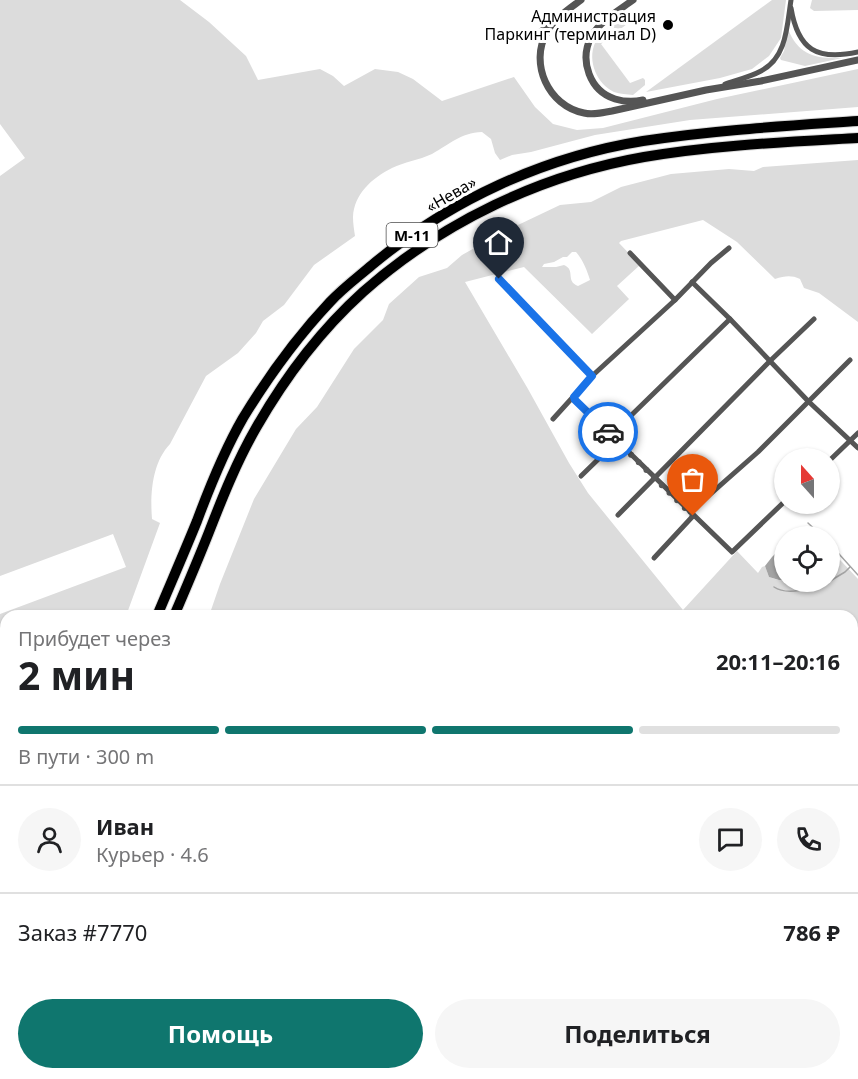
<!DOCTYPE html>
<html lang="ru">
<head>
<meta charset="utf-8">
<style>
	:root { --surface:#fff; --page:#f6f6f6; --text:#202124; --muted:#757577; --line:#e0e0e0; --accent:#0f766e }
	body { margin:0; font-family:"Noto Sans",sans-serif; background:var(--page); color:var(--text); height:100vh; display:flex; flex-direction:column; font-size:22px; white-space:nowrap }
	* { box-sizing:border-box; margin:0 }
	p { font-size:20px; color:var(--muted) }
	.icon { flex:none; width:33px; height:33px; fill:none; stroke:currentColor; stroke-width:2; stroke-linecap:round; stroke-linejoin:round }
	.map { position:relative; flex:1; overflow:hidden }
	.details { position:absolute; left:0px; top:610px; width:858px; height:470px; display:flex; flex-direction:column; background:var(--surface); border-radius:18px 18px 0 0; box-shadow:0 2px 4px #0004 }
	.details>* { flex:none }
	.needle { width:39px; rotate:339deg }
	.controls { position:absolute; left:774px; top:448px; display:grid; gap:12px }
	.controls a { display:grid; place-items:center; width:66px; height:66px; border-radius:50%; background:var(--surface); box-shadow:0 2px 4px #0004; font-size:30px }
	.pin { position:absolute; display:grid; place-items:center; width:51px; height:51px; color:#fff; margin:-62px -26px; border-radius:50% 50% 50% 0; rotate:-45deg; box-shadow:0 0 6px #0007 }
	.pin .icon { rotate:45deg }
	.courier { position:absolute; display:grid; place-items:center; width:60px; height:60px; margin:-30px; border:4px solid #1a73e8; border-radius:50%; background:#fff; color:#222; box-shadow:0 2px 8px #0007 }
	.head em { font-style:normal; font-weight:700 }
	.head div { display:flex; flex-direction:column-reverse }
	.head { display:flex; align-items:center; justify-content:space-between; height:102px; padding:0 18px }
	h1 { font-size:39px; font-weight:700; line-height:45px }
	.bar { display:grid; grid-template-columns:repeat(4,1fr); gap:9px 6px; align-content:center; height:72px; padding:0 18px }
	.bar i { height:8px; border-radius:4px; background:var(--line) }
	.bar .current { background:var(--accent) }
	.bar p { grid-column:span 4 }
	.line { display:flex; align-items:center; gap:15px; padding:0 18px; border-top:2px solid var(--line) }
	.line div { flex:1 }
	.round { display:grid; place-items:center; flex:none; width:63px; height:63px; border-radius:32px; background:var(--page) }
	.action { display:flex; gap:12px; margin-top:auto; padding:12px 18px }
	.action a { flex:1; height:69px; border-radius:36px; background:var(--accent); color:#fff; font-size:24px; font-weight:700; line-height:69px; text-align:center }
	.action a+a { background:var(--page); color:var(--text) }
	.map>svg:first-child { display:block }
	.green { fill:#dcdcdc; fill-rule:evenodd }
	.water { fill:#a3a3a3 }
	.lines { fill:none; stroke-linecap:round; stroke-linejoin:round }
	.stream { stroke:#a3a3a3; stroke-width:1.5 }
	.motorway-casing { stroke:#dbdbdb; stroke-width:12 }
	.minor { stroke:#555; stroke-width:5 }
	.tertiary { stroke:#555; stroke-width:7 }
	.motorway { stroke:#000; stroke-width:10 }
	.done { stroke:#595959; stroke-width:6; stroke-dasharray:0 10.8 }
	.route { stroke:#1a73e8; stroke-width:8 }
	.poi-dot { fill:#000; stroke:#fff; stroke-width:2 }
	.labels { text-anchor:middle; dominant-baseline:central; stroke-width:6; stroke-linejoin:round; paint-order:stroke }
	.shield { fill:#fff; stroke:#4c4c4c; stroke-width:1.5 }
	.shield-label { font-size:15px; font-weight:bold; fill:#000 }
	.poi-label { font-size:16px; fill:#000; stroke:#fff; text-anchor:end }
	.street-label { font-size:16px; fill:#000; stroke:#fff }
</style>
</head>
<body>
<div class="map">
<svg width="858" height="1079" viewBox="0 0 858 1079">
	<rect width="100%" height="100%" fill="#fff"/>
	<g class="green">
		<path d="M0,0H180L209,22L246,56L258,80L320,69L333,76L344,86L375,69L398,72L413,79L442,101L514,77L535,107L553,124L577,130L603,128L717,99L858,69V107L690,120L595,135L531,152L512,155L500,160L495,153L491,139L482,132C460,133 450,144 432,154C419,160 404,162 392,168C372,178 354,194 353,217C353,223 354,230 355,236L314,265L284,305L263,321L256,333L238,353L206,376L170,444C152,463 150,494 152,519L160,523L126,616H6V627L0,628V614L126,567L113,534L0,576V176L25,158L0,124Z"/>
		<polygon points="772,0 786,0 781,38 769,56 752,69 720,78 646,92"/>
		<polygon points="812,0 858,0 858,10 814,11 810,8"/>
		<path d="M621,16L627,24L601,44L630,83L643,78L645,80V85L633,95C627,94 620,94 614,92C597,84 587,61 595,43C601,32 611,24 621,16Z"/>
		<path d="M788,29C798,55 816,59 842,58L805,66L781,60L780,58L784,51Z"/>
		<path d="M858,160V322L819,293L804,288L800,279C791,275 785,276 775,279L737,242L703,220L621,241L619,243L640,265L617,286L629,299L592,334L524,267L465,282L528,389L569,463L588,493L683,610L737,551L758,573L762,567L765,566L769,577L778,580H784V582H830V550L842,562L858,579V650L852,655V616H209L220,584L254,499L296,429L317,407L354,349L383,320L389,304L419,277L447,268L462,255L503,232L560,205L591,202L621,187L671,174L729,169L754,171L763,167ZM572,252H576C583,260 587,270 590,280L578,286C565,281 576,270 564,265L556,267H542L544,264L554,262L563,257H567Z"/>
		<polygon points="5,635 6,635 6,800 0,805 0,636"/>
		<polygon points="858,666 858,830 852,831 852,670"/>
		<polygon points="858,838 858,1079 632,1079 636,1074 852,1074 852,843"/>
		<polygon points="210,1074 419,1074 413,1079 209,1079"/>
		<polygon points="431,1074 510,1074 518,1079 426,1079"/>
		<polygon points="529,1074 596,1074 588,1074 577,1079 541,1079"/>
	</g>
	<g class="water">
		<polygon points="784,545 784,580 779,580 769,577 765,566 772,557"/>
		<polygon points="6,996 6,1065 0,1068 0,998"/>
	</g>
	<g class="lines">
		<g class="stream">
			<polyline points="808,523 823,537"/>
			<polyline points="830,544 858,575"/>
			<polyline points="830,581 845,572 850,567"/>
			<path d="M774,587C789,597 813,587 828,582"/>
		</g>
		<g class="motorway-casing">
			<g id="motorway">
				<path d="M157,616C170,585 184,553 197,521C210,486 224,451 243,418C268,377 297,337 330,302C343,288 358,277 372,265C450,200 544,157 643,141C714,130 786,126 858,121"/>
				<path d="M174,616C186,588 198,560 209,532C223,496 237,461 256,428C284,379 321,330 363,292C442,222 541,175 644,157C714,145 787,142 858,138"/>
				<polyline points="0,835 6,830"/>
				<polyline points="0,856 6,851"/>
			</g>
		</g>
		<g class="minor">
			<path d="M791,8C798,50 817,61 858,52"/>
			<polyline points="536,34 551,23"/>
			<path d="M725,84C737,80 750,77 761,71C787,58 787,25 791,0"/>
			<polyline points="630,253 675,300"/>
			<polyline points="499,279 592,376"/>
			<polyline points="692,282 730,319 808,401 858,448"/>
			<polyline points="574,397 575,400 732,552 784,502"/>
			<polyline points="553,419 592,376 675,300 711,263 729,248"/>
			<polyline points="611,435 730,319"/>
			<polyline points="830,460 858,433"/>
			<polyline points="581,476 617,441"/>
			<polyline points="690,512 758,452 850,360"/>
			<polyline points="618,515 770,361 814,319"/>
			<polyline points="654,558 693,516"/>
		</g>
		<g class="tertiary">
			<path d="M581,0C569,9 555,18 547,32C529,63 548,106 584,113C593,115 602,113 612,111L706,90L761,81L858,60"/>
			<path d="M633,0C618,11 600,21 591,37C579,61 590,91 615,99C625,102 634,102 643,100"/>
			<polyline points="852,660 858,656"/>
			<polyline points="420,1079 425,1074"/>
		</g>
		<use href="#motorway" class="motorway"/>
	</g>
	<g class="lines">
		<polyline class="done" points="608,432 693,516"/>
		<polyline class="route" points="499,279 592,376 574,397 575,400 608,432"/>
	</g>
	<circle class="poi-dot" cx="668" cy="25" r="6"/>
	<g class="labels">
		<rect class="shield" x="386.5" y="223" width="51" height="24" rx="4.5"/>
		<g class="shield-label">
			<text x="412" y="235">М-11</text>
		</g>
		<g class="poi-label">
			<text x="656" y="16">Администрация<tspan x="656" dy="18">Паркинг (терминал D)</tspan></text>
		</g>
		<g class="street-label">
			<text transform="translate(451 194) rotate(-30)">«Нева»</text>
		</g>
	</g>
</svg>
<div class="controls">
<a><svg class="needle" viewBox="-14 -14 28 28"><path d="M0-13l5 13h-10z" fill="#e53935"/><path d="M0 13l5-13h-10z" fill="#757577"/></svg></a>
<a><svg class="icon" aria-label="locate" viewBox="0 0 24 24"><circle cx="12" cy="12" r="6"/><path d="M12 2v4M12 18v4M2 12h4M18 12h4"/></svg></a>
</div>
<div class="pin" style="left:693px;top:516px;background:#ea580c"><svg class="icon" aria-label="bag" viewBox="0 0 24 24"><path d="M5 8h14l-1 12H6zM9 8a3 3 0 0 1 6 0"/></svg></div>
<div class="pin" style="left:499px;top:279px;background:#1f2937"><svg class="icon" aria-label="home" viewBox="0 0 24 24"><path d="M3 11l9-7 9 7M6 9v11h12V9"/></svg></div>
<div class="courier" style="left:608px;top:432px"><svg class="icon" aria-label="car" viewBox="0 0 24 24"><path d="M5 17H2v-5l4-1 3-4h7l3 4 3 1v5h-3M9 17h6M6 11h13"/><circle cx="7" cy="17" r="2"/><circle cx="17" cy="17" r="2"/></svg></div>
<section class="details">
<div class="head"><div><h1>2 мин</h1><p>Прибудет через</p></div><em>20:11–20:16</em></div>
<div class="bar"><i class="current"></i><i class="current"></i><i class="current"></i><i></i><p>В пути · 300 m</p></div>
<div class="line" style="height:108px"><a class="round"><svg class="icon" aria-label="person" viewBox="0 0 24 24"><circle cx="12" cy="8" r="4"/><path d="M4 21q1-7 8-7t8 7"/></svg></a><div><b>Иван</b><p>Курьер · 4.6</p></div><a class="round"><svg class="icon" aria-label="chat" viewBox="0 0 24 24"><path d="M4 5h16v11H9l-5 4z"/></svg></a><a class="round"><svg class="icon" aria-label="phone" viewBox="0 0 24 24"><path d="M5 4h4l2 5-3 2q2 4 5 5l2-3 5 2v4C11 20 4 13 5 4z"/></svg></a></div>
<div class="line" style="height:78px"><div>Заказ #7770</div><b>786 ₽</b></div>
<div class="action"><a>Помощь</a><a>Поделиться</a></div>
</section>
</div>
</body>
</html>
